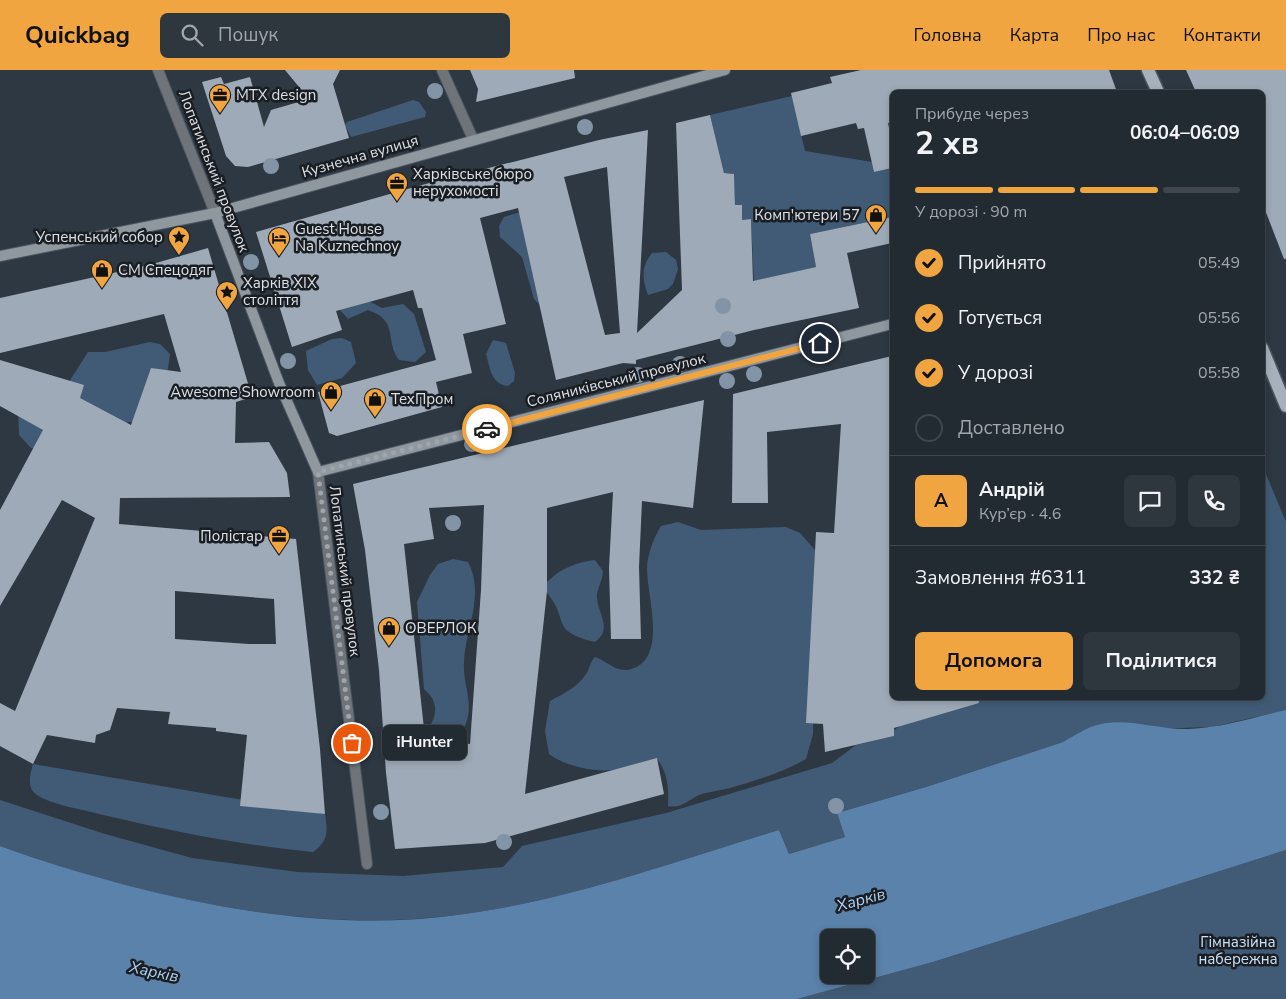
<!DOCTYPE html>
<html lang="uk">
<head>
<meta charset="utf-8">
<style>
	:root { --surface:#222a32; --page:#2e363e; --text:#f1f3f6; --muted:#a2a7ac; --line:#3f464d; --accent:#f1a540 }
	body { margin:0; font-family:"Nunito Sans",sans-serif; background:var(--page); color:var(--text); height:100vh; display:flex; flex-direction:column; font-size:19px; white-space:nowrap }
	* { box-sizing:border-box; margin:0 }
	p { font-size:16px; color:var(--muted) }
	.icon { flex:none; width:28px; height:28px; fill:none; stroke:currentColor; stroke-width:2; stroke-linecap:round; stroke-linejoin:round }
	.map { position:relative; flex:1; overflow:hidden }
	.side { position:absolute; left:890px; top:20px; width:375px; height:610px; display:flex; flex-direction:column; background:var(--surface); border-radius:8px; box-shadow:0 2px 8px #0003,0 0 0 1px var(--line) }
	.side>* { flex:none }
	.tools { position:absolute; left:820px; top:859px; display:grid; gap:10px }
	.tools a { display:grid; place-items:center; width:55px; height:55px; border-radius:8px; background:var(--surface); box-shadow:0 2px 8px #0003,0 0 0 1px var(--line); font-size:25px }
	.pin { position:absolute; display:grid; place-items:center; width:42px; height:42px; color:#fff; margin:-21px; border:2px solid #fff; border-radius:50%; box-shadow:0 1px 5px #0007 }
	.courier { position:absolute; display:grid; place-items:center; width:50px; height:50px; margin:-25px; border:4px solid #f1a540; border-radius:50%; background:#fff; color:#222; box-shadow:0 1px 6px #0007 }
	.bubble { position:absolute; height:35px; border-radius:8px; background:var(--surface); box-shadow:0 2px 8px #0003,0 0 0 1px var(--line); font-size:16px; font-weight:700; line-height:35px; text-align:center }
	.overview em { font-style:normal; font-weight:700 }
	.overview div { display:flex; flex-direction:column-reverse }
	.overview { display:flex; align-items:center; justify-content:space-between; height:85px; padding:0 25px }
	h1 { font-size:32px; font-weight:700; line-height:38px }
	.bar { display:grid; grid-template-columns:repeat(4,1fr); gap:8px 5px; align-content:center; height:60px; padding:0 25px }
	.bar i { height:6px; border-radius:4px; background:var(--line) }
	.bar .on { background:var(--accent) }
	.bar p { grid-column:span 4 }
	.line { display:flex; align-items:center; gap:12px; padding:0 25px; border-top:1px solid var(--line) }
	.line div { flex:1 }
	.round { display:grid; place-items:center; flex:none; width:52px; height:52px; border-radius:8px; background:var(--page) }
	ol { padding:0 25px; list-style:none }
	li { display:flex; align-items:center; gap:15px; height:55px }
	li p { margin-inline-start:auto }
	li .icon { padding:5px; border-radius:50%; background:var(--accent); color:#111; stroke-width:4 }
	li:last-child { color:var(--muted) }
	li i { width:28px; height:28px; border:2px solid var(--line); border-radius:50% }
	.action { display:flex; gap:10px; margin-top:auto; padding:10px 25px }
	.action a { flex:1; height:58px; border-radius:8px; background:var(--accent); color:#111; font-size:20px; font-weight:700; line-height:58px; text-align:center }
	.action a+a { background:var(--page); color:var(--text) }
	header { display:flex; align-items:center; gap:30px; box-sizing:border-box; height:70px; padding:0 25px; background:var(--accent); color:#111 }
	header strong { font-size:24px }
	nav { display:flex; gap:28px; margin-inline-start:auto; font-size:18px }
	.search { width:350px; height:45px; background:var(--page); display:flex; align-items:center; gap:12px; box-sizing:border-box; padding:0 18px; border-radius:8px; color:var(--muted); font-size:19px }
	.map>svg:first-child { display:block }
	.green { fill:#415b76 }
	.water { fill:#5a82ab; fill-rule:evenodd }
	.building { fill:#9eaab7; fill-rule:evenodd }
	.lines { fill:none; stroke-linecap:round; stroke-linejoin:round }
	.street-casing { stroke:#4d5660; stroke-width:12 }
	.secondary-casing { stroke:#4d5660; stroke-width:12 }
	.primary-casing { stroke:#4d5660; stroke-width:15 }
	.street { stroke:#6f747a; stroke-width:10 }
	.secondary { stroke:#8f979f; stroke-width:10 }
	.primary { stroke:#a7b1bc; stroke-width:12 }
	.tree { fill:#8394a7 }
	.done { stroke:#9ea5ad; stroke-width:5; stroke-dasharray:0 9 }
	.route { stroke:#f1a540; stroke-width:6 }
	.labels { text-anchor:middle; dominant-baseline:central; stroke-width:5; stroke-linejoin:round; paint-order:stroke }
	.poi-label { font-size:15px; fill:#dae0e7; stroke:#1a1e23; text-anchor:start }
	.street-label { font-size:15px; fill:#dae0e7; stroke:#1a1e23 }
	.park-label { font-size:15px; fill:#c9e0f9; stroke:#1a1e23 }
	.water-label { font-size:16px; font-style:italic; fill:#aed1f6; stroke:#1a1e23 }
</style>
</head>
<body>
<header>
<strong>Quickbag</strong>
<div class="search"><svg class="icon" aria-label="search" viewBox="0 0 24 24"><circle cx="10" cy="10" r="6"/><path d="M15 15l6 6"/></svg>Пошук</div>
<nav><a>Головна</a><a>Карта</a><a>Про нас</a><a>Контакти</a></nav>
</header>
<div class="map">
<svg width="1286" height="929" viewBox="0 0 1286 929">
	<rect width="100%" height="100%" fill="#2e3842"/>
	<g class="green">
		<polygon points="792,26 805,81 872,92 874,102 892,98 892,147 810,164 816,197 754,211 751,149 742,150 742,135 735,135 734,104 724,103 710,45"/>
		<polygon points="413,30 419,32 426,42 425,47 351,67 345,55 347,52"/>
		<polygon points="540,136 543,238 534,229 522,187 500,167 499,156 504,147"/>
		<path d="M666,182L676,190L678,199L673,214L668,219L648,225C642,208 641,197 652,183Z"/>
		<path d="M337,230H367L382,238L403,234L414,244L426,282L415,292L399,290C384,270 400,251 368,240L348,249L340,240Z"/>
		<polygon points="342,268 351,272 356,293 342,308 317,315 308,300 306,281 332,269"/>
		<path d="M493,270L506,273L515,303L514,311L508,316C491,314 490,298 486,284Z"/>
		<polygon points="150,272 160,274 170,284 165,319 136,351 91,359 38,379 31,378 19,365 18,339 69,312 88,282 105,282"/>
		<path d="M1263,397L1286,452V640L1212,657L1082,661L1063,672L926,717L837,743L845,767L789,784L779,760C670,793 562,833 449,846C301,863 138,826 0,776V730L105,764L192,788L298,802L403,806L503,797L522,776L666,743L832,693L856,675L894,666V660L942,628H1262Z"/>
		<path d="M678,452L701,460L786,457L800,463L815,480L813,664L806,689C780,704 754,711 726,719C717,721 707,722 699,725C688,730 681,739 668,736C669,719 668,703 657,689C643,691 625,699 612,700C593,702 565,696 549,684L545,661L550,631C563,624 578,617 586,604C590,599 590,591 595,587C605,590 615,601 626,600C670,594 647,527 647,499C647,485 654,467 661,456Z"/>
		<path d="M453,489L468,492C485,524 466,558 464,591C462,617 478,638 461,663L449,667L433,666L429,658C438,643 438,631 424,619L417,532L430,505L438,494Z"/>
		<path d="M595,490L603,501C603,510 596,520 597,528C598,544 613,559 595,572C549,561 570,550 547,523V512C560,499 576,492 595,490Z"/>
		<path d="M33,694L325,744C328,762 328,771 313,782C241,775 170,761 99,744C82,739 52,735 37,725C26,717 30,705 33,694Z"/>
		<polygon points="1286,780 1286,929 797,929 933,892"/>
	</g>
	<path class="water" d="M1286,640V780L933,892L797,929H0V776C137,825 303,864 449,846C562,833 670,793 779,760L789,784L845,767L837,743L926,717L1063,672C1075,665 1087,657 1101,654C1129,648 1160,660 1188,659C1222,658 1254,647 1286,640ZM829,868H866V905H829Z"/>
	<g class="building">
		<polygon points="285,0 340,0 333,14 349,68 248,97 235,96 226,86 202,12 221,7 224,14 250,7 264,57 271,40 309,29"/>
		<polygon points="470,0 574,0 575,8 476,32 478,19"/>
		<polygon points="861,0 1109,0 1117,22 1047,22 1046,19 1028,22 892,22 892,52 888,53 892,73 892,98 874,102 864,58 858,59 856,53 801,66 791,23 832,13 830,7"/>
		<polygon points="1186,0 1286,0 1286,189 1284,189 1262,132 1262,22 1196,22"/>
		<path d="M710,45L724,103L734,104L735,135H742V150L751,149L753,211L816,197L810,164L892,147V173L847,183L859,238L754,260L636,290V294L623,293L556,310L518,138L480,148L506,254L463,264L472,303L436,312L442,337L337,366L329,363L318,322L436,290L422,238H418L413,220L336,241L342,260L292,277L256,162L418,116L599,70L648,60L637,263L682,220L676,53ZM607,97L620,263L605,265L564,107Z"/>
		<path d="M208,178L252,327L236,332L235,373L269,372L287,403L290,427L120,428L119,454L296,469L320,679L325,744L240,736L247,665L216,661V658L168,654L170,642L117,638L110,660L96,665L95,673L47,665L33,694L0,676V633L15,641L95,448L62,430L0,536V440L43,360L0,336V290L84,315L80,328L131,355L151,298L181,302L164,244L0,283V228L149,195ZM175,521L274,529L276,574H249L175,569Z"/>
		<polygon points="892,286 889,574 892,628 978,628 979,633 894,658 894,666 825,682 823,654 806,653 816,462 834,463 841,354 767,362 768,433 732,433 733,324"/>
		<path d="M704,330L693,438L642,431L639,497L641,569H611L609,498L613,422L547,438V521L525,724L657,688L664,724L485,773L395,779L386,703L379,600L365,480L353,414ZM484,435L481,520L470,674L425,668L404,474L434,469L429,438Z"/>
	</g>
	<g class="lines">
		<g class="street-casing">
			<g id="street">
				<polyline points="158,0 215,143"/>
				<polyline points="442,0 473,69"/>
				<polyline points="318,402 367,794"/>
			</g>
		</g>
		<g class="secondary-casing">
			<g id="secondary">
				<polyline points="215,143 279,313 318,402 892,254"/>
				<polyline points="0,186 215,143 725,0"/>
			</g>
		</g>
		<g class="primary-casing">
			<g id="primary">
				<polyline points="1148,0 1158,22"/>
				<polyline points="1262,278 1286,336"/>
			</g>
		</g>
		<use href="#street" class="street"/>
		<use href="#secondary" class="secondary"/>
		<use href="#primary" class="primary"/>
	</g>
	<g class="tree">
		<circle cx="435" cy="21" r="8"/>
		<circle cx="585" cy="57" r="8"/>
		<circle cx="271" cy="96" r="8"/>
		<circle cx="251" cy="192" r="8"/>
		<circle cx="723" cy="236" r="8"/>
		<circle cx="728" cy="269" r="8"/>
		<circle cx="288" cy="291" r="8"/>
		<circle cx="680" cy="294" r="8"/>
		<circle cx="754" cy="304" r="8"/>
		<circle cx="638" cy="305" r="8"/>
		<circle cx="727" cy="311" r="8"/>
		<circle cx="472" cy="374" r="8"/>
		<circle cx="453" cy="453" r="8"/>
		<circle cx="836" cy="736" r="8"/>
		<circle cx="381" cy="742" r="8"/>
		<circle cx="504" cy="772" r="8"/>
	</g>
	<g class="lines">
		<polyline class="done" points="352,673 318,402 487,359"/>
		<polyline class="route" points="487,359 820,273"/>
	</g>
	<defs>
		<g id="office-pin" transform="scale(1.125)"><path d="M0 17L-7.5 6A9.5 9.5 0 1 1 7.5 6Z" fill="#f1a540" stroke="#1a1e23"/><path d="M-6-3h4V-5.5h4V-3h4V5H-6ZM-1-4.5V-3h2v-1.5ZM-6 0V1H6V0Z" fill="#111"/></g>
		<g id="shop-pin" transform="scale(1.125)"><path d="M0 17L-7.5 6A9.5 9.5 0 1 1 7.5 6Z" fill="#f1a540" stroke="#1a1e23"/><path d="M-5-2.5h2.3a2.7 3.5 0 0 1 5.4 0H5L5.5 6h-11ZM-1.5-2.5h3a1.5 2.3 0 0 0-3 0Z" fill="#111"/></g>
		<g id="sight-pin" transform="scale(1.125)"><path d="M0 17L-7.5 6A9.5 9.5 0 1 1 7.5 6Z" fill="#f1a540" stroke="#1a1e23"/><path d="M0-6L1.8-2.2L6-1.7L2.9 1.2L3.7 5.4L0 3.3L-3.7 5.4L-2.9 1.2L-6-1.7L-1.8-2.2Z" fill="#111"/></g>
		<g id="hotel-pin" transform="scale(1.125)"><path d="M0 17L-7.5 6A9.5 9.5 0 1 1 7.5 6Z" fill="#f1a540" stroke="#1a1e23"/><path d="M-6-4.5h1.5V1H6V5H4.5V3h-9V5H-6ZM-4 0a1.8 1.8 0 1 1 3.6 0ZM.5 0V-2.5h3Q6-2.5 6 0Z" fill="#111"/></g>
	</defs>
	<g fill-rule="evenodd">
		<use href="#office-pin" x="220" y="25"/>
		<use href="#office-pin" x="397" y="113"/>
		<use href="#shop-pin" x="876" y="145"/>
		<use href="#sight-pin" x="179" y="167"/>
		<use href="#hotel-pin" x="279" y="168"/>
		<use href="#shop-pin" x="102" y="200"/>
		<use href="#sight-pin" x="227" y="222"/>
		<use href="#shop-pin" x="331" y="322"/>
		<use href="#shop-pin" x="375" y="329"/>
		<use href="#office-pin" x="279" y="466"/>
		<use href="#shop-pin" x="389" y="558"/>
	</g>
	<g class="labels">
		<g class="poi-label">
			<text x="236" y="25">MTX design</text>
			<text x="413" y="104">Харківське бюро<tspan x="413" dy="17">нерухомості</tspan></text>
			<text x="860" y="145" text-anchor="end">Комп'ютери 57</text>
			<text x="295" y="159">Guest House<tspan x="295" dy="17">Na Kuznechnoy</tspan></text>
			<text x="163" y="167" text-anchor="end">Успенський собор</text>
			<text x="118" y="200">СМ Спецодяг</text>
			<text x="243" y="213">Харків XIX<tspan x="243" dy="17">століття</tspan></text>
			<text x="315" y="322" text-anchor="end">Awesome Showroom</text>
			<text x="391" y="329">ТехПром</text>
			<text x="263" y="466" text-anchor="end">Полістар</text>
			<text x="405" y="558">ОВЕРЛОК</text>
		</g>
		<g class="street-label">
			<text transform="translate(360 86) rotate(-16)">Кузнечна вулиця</text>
			<text transform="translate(214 101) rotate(69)">Лопатинський провулок</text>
			<text transform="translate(616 310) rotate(-14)">Соляниківський провулок</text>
			<text transform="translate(345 501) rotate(83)">Лопатинський провулок</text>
		</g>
		<g class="park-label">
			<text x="1238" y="872">Гімназійна<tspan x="1238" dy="17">набережна</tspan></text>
		</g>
		<g class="water-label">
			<text transform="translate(861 830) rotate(-15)">Харків</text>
			<text transform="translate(154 902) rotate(12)">Харків</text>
		</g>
	</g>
</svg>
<div class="tools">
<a><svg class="icon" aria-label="locate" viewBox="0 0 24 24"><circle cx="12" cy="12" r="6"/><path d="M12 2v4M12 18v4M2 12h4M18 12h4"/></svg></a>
</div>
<div class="pin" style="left:352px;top:673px;background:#ea580c"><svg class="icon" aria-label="bag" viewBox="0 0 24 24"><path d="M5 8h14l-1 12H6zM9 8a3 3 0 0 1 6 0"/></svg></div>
<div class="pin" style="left:820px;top:273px;background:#1f2937"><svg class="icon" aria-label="home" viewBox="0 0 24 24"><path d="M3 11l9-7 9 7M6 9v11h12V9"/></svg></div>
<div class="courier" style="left:487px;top:359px"><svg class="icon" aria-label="car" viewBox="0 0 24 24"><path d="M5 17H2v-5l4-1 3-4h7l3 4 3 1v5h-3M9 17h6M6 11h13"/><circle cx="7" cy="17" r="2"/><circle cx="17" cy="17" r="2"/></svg></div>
<div class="bubble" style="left:382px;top:655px;width:85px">iHunter</div>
<section class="side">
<div class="overview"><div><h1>2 хв</h1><p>Прибуде через</p></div><em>06:04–06:09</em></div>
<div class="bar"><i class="on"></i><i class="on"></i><i class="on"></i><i></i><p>У дорозі · 90 m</p></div>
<ol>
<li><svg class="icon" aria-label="check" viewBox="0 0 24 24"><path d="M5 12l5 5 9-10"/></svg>Прийнято<p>05:49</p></li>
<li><svg class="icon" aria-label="check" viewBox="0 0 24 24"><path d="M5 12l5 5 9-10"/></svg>Готується<p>05:56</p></li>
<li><svg class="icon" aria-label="check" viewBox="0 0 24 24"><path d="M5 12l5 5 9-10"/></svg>У дорозі<p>05:58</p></li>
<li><i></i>Доставлено</li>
</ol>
<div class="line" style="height:90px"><b class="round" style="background:var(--accent);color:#111">А</b><div><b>Андрій</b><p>Кур’єр · 4.6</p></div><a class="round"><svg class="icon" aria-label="chat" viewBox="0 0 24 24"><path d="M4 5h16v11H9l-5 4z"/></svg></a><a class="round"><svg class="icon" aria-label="phone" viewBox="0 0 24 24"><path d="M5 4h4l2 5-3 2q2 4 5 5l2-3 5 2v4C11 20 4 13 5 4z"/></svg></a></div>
<div class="line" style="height:65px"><div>Замовлення #6311</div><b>332 ₴</b></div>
<div class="action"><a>Допомога</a><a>Поділитися</a></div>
</section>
</div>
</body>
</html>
